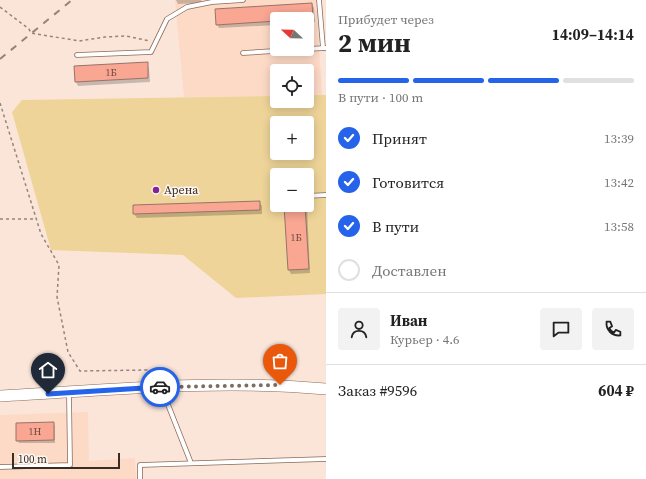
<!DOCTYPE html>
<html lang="ru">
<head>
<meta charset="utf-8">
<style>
	:root { --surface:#fff; --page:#f2f2f2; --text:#222; --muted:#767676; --line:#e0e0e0; --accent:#2563eb }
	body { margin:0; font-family:"Source Serif 4",serif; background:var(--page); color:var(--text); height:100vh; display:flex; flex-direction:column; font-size:15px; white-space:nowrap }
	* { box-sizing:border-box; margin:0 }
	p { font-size:13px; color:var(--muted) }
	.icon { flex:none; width:22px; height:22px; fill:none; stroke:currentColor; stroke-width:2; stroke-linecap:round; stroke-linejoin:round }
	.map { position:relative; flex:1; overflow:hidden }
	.panel { display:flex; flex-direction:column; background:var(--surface); width:320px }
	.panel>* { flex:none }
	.needle { width:26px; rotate:292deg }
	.fabs { position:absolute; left:270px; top:12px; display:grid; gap:8px }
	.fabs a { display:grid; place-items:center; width:44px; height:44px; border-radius:4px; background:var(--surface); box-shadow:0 2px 10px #0003; font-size:20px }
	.scale { position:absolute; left:12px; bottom:10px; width:108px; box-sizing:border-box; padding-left:4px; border:2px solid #392c24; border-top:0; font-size:11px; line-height:14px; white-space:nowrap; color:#392c24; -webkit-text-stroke:3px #fdf6f1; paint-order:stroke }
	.pin { position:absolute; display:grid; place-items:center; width:34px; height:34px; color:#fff; margin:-41px -17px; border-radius:50% 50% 50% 0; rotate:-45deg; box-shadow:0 0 4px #0007 }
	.pin .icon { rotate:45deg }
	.courier { position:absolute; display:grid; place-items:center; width:40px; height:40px; margin:-20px; border:3px solid #2563eb; border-radius:50%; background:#fff; color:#222; box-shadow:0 1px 5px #0007 }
	.summary em { font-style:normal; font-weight:700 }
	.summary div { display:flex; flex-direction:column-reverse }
	.summary { display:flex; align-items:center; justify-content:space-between; height:68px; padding:0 12px }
	h1 { font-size:26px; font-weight:700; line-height:30px }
	.bar { display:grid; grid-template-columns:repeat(4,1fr); gap:6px 4px; align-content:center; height:48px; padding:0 12px }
	.bar i { height:5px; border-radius:3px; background:var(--line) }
	.bar .active { background:var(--accent) }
	.bar p { grid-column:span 4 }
	.line { display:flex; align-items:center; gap:10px; padding:0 12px; border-top:1px solid var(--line) }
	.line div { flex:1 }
	.round { display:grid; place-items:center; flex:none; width:42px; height:42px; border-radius:4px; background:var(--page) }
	ol { padding:0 12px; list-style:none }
	li { display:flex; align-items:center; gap:12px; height:44px }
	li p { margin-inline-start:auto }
	li .icon { padding:4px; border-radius:50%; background:var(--accent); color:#fff; stroke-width:4 }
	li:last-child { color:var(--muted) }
	li i { width:22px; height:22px; border:2px solid var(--line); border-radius:50% }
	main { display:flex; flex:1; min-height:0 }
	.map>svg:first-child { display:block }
	.built { fill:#fddac6; fill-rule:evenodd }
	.green { fill:#eed498; fill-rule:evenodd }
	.shadow { fill:#0003 }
	.building { fill:#f9a693; stroke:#98736a }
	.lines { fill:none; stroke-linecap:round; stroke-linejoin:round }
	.lane-casing { stroke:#8a6a58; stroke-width:5.5 }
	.secondary-casing { stroke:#8a6a58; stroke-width:12 }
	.path { stroke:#96847b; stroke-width:1.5; stroke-dasharray:3 3; stroke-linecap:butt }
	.lane { stroke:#fff; stroke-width:4 }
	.secondary { stroke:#fff; stroke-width:11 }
	.rail { stroke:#948379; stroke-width:2; stroke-dasharray:7 7; stroke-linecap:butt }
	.done { stroke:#7d6d63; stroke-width:4; stroke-dasharray:0 7.2 }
	.route { stroke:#2563eb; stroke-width:5 }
	.poi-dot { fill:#802592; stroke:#fdf6f1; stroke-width:1.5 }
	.labels { text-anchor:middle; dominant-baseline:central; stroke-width:3; stroke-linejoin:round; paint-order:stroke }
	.number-label { font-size:10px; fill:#694a40 }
	.poi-label { font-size:12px; fill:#392c24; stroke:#fdf6f1; text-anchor:start }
</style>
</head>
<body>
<main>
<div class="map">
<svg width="326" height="479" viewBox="0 0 326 479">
	<rect width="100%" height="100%" fill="#fbe5d9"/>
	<g class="built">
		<path d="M175,0H316L322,95H307V71H277V96L184,97ZM277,19H307V49H277Z"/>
		<polygon points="88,412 89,461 135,458 136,479 0,479 0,415"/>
	</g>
	<path class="green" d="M307,95H326V294L236,298L183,255L51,250L12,112L22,100L277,96V101H307ZM277,123H307V153H277ZM277,175H307V205H277Z"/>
	<g class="shadow">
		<polygon points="176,0 201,0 201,3 178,4"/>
		<polygon points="312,4 314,8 315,22 307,23 307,19 277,19 277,25 219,28 217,24"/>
		<polygon points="147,64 149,68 150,82 78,86 76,82"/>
		<polygon points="259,202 262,206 262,214 137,218 134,214"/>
		<polygon points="285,205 306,205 307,207 310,273 291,274 289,270"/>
		<polygon points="53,423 55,426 55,443 19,443 17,440"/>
	</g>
	<g class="building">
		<polygon points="312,3 313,18 277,19 277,21 216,25 215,9"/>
		<polygon points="148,62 148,78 75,82 74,66"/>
		<polygon points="260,201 260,210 133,214 133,205"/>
		<polygon points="284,205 305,205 309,269 288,270"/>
		<polygon points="54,422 54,440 16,441 16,423"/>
	</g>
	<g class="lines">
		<g class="lane-casing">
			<g id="lane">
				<polyline points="319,0 323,48"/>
				<polyline points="307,49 326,48"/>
				<polyline points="243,53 307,49"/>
				<polyline points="77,55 151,52 167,19 187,7 212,2 243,0"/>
				<polyline points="307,196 326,195"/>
				<polyline points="274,197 277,197"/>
				<polyline points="161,387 191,463"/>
				<polyline points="0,467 70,465 69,393"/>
				<polyline points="140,479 140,465 326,459"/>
			</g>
		</g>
		<g class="secondary-casing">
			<path id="secondary" d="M0,396C108,390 218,379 326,389"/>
		</g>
		<g class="path">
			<polyline points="0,7 29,29 31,33 79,41 105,37 126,36 150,41"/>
			<polyline points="0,103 41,234 59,265 57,297 68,352 80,371 147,370 148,379"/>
			<polyline points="0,219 36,219"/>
		</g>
		<use href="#lane" class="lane"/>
		<use href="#secondary" class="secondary"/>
		<polyline class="rail" points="0,59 72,0"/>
	</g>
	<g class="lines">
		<polyline class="done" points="160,387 280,385"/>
		<polyline class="route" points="48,394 160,387"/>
	</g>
	<circle class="poi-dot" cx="156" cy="190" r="4"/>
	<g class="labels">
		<g class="number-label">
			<text x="111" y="72">1Б</text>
			<text x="296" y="237">1Б</text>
			<text x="35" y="431">1Н</text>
		</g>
		<g class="poi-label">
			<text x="164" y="190">Арена</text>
		</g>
	</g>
</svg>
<div class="fabs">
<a><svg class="needle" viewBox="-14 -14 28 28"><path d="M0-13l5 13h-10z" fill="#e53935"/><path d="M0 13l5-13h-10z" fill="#767676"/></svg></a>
<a><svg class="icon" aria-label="locate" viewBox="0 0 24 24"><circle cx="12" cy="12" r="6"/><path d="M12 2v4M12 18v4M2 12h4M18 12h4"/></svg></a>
<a>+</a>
<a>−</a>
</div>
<div class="scale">100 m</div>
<div class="pin" style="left:280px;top:385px;background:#ea580c"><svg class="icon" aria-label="bag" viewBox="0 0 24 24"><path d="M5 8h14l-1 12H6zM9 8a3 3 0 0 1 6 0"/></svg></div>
<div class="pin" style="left:48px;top:394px;background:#1f2937"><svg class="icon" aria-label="home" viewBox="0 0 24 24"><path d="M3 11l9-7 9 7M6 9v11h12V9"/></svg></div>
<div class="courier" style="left:160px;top:387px"><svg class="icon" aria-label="car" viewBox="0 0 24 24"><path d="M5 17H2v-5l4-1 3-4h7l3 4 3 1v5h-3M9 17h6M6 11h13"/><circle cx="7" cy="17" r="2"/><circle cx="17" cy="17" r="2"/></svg></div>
</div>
<section class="panel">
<div class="summary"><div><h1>2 мин</h1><p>Прибудет через</p></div><em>14:09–14:14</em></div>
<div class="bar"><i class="active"></i><i class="active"></i><i class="active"></i><i></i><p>В пути · 100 m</p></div>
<ol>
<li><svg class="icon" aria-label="check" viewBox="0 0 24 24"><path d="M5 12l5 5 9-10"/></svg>Принят<p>13:39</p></li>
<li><svg class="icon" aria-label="check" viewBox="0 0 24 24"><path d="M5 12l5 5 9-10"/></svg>Готовится<p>13:42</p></li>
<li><svg class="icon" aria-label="check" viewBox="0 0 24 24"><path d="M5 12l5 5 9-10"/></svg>В пути<p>13:58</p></li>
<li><i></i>Доставлен</li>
</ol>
<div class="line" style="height:72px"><a class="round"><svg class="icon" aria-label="person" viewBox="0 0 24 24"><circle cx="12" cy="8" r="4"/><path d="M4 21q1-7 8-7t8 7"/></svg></a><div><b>Иван</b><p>Курьер · 4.6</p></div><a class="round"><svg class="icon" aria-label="chat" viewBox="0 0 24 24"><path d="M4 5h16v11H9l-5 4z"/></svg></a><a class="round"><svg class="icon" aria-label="phone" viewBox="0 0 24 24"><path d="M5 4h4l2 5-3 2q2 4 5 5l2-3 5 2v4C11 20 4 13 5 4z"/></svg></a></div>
<div class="line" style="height:52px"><div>Заказ #9596</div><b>604 ₽</b></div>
</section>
</main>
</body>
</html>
